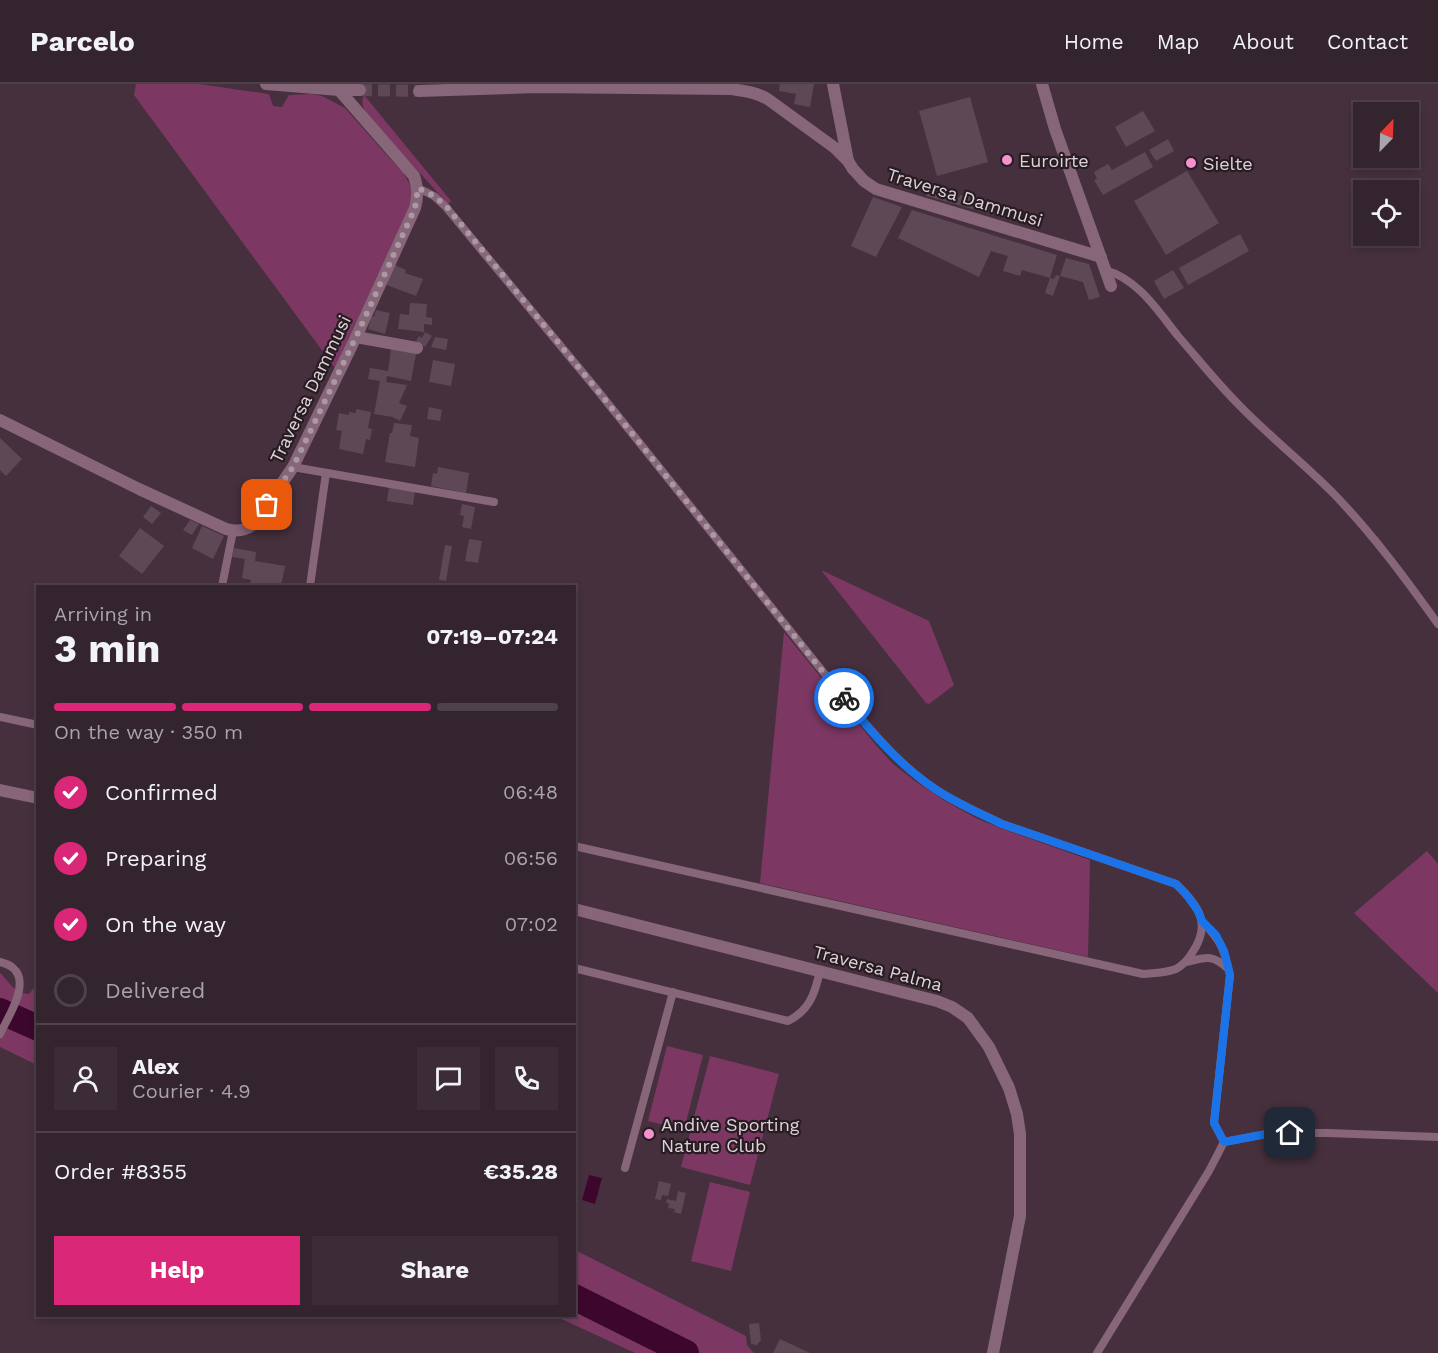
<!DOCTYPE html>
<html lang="en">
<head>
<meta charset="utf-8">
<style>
	:root { --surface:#34242e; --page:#3c2c36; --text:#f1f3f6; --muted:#a9a4aa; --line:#4e414a; --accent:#db2777 }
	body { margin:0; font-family:"Work Sans",sans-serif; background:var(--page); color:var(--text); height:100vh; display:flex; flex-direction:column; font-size:22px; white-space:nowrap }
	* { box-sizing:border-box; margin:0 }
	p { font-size:20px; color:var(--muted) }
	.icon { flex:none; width:33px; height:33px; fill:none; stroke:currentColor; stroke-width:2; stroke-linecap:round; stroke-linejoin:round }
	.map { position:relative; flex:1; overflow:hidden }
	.side { position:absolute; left:36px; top:501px; width:540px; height:732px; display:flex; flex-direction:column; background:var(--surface); border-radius:0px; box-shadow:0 3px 9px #0003,0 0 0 2px var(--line) }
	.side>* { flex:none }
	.needle { width:39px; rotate:23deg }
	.fabs { position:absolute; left:1353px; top:18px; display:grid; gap:12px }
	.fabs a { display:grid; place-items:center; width:66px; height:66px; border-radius:0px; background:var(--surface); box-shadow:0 3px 9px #0003,0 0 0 2px var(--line); font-size:30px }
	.pin { position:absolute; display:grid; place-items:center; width:51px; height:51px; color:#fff; margin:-26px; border-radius:12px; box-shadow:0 3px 9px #0006 }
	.courier { position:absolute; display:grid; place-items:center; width:60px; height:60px; margin:-30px; border:4px solid #1a73e8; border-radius:50%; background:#fff; color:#222; box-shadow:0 2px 8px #0007 }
	.headline em { font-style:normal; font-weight:700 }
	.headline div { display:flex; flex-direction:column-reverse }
	.headline { display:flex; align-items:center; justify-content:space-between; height:102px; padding:0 18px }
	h1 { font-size:39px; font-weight:700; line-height:45px }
	.bar { display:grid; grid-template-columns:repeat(4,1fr); gap:9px 6px; align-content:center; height:72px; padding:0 18px }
	.bar i { height:8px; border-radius:4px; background:var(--line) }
	.bar .selected { background:var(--accent) }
	.bar p { grid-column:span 4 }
	.line { display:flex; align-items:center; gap:15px; padding:0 18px; border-top:2px solid var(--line) }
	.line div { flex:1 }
	.round { display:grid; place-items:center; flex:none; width:63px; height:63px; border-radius:0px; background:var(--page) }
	ol { padding:0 18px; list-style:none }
	li { display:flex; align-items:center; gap:18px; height:66px }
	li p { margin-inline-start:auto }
	li .icon { padding:6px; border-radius:50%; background:var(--accent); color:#fff; stroke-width:4 }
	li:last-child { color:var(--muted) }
	li i { width:33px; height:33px; border:3px solid var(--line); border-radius:50% }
	.primary-button { display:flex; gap:12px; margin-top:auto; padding:12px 18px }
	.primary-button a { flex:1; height:69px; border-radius:0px; background:var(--accent); color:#fff; font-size:24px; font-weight:700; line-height:69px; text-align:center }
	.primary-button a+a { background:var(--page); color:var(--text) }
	header { display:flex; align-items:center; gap:36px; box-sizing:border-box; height:84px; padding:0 30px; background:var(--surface); border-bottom:2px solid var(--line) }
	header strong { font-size:28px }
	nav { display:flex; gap:33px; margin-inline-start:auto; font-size:21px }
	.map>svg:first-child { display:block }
	.green { fill:#7c3863 }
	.water { fill:#3d072d }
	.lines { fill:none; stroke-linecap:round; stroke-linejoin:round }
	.river { stroke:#3d072d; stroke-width:26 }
	.building { fill:#5f4855 }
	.street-tunnel { stroke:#5d4854; stroke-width:12; stroke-dasharray:12 6; stroke-linecap:butt }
	.lane { stroke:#88667a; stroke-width:8 }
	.street { stroke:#88667a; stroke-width:12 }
	.done { stroke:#aa99a2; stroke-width:6; stroke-dasharray:0 10.8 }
	.route { stroke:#1a73e8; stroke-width:8 }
	.poi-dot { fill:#f690cf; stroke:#261c22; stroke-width:2 }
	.labels { text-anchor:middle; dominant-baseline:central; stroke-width:4.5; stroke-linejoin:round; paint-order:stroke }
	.poi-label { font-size:18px; fill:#e0d1d9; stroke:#261c22; text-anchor:start }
	.street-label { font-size:18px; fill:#e0d1d9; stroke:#261c22 }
</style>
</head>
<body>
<header>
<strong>Parcelo</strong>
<nav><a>Home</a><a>Map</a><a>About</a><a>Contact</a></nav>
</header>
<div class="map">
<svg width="1438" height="1269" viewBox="0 0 1438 1269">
	<rect width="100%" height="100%" fill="#46303d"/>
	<g class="green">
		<polygon points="136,0 199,0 269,10 273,22 282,23 289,11 312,10 322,12 345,24 392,77 403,88 410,101 412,115 408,126 335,284 134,11"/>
		<path d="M364,11L451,117L448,120L368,32C364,25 360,19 364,11Z"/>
		<polygon points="821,486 929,537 954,601 929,620 926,619"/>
		<polygon points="784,548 875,660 893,680 915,697 945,717 976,734 1000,744 1090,776 1088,873 760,799"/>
		<polygon points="1427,767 1438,780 1438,909 1354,829"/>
		<path d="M0,889C11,899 12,908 29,910L37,900V981L0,963Z"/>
		<polygon points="667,962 703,971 684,1046 648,1037"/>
		<polygon points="710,972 779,990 750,1101 681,1083"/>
		<polygon points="710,1098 750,1108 731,1187 691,1177"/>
		<polygon points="575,1166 746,1252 747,1261 754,1269 635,1269 555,1232 574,1232"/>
	</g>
	<polygon class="water" points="589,1091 602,1094 595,1120 582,1116"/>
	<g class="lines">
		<g class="river">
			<polyline points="0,927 38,944"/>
			<polyline points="574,1213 686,1269"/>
		</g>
	</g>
	<g class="building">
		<polygon points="780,0 814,0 810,23 794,20 796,10 779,7"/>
		<polygon points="970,13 988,78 937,92 919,27"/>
		<polygon points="1143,27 1155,47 1126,63 1115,43"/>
		<polygon points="1168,55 1174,67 1156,77 1149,66"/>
		<polygon points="1145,68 1153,83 1103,111 1094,96 1097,95 1094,88 1108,80 1112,86"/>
		<polygon points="1187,87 1219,139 1166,171 1134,117"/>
		<polygon points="928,105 959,114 960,111 965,112 966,110 998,119 994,131 926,112"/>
		<polygon points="873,113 902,123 876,173 851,162"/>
		<polygon points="912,126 1057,171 1050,194 1022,186 1020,192 1003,187 1008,172 991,167 979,193 898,154"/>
		<polygon points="1240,150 1249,167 1188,201 1179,184"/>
		<polygon points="1066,174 1089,180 1100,213 1089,216 1083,198 1060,192"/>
		<polygon points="393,180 406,186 405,189 423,195 416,212 384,200"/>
		<polygon points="1173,186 1184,204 1164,215 1154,197"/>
		<polygon points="1056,191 1060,192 1053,212 1045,209 1050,194 1054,195"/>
		<polygon points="410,219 427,220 426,233 432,234 432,241 424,240 424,248 398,245 400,230 409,231"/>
		<polygon points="376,226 390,229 385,250 368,245 372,232 374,233"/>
		<polygon points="425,248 432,252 425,263 416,257 419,252 422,254"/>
		<polygon points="435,253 448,255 446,266 431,263"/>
		<polygon points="391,265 416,270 411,297 387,292 386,298 407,301 399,319 407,322 400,337 393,333 374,330 380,297 368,295 370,284 388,287"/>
		<polygon points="433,276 455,280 451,302 429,298"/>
		<polygon points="429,323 442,326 440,337 427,335"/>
		<polygon points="356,325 371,328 368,344 372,345 370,356 366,355 363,370 339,365 342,347 336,346 339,329 349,331 349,328 356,329"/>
		<polygon points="394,339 412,341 410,352 419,354 415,383 385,378 390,349 392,349"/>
		<polygon points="0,354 22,375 6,392 0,386"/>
		<polygon points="438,383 469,389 466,409 431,402 433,389 437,390"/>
		<polygon points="389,403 415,407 413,421 387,417"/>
		<polygon points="462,420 475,423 471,445 462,443 464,432 460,431"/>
		<polygon points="151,422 161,429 152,440 143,433"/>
		<polygon points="190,436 199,440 192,451 183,446"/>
		<polygon points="202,442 224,452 213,475 192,464"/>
		<polygon points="140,444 164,462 142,490 119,472"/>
		<polygon points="469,455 482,457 478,479 465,477"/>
		<polygon points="445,461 452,462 446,497 439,496"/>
		<polygon points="234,464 256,468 255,477 285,482 281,502 261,502 250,500 251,496 242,494 245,475 232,473"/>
		<polygon points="659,1097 671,1100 668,1112 662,1111 661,1116 655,1115"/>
		<polygon points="678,1107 686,1109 681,1130 674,1128 675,1125 668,1124 669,1119 666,1119 667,1115 676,1117"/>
		<polygon points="759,1239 761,1256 757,1261 751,1260 749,1240"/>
		<polygon points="780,1255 810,1269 773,1269"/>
	</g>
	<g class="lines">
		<polyline class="street-tunnel" points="360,6 419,7"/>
		<g class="lane">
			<path d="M418,104L434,112L445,122L598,307L852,624C880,657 909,691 948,713C965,723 984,731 1002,740L1176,800C1199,822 1212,840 1192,869C1188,876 1183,881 1176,885C1166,889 1154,889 1143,890L574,762"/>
			<path d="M1105,186C1138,195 1158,227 1178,252C1198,275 1217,299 1239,321C1268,351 1302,378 1332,408C1372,449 1405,494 1438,540"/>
			<polyline points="293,383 494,418"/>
			<polyline points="222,502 233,447"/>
			<polyline points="310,502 326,389"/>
			<polyline points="0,633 38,641"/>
			<path d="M1202,837C1221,857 1224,864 1230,891L1214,1039L1224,1058L1272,1049H1327L1438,1053"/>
			<path d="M0,878C4,879 10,881 13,884C31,899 8,933 0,950"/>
			<path d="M1187,878C1206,873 1213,870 1228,885"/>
			<path d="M574,884L788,937C810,926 815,909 820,887"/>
			<polyline points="625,1084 673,908"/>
			<polyline points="1097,1269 1209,1087 1224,1058"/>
		</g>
		<g class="street">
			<polyline points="266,0 339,6 360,6"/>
			<polyline points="833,0 848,77"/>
			<polyline points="1042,0 1055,45 1111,202"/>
			<path d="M419,7L538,3L731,5C744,7 757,8 769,16L835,64L848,77L853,85L864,97L876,105L1101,173"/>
			<polyline points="356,253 417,264"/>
			<path d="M0,336L139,405L226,445C237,448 245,447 254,440L293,383L356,253L415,124C418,112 418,104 414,92L339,6"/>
			<polyline points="0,706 38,714"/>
			<polyline points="574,825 937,917 952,923 968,934 989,963 1009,1004 1017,1030 1020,1050 1020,1132 993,1269"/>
		</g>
	</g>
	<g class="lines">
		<polyline class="done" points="267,421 293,383 356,253 415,124 418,104 434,112 446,122 598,307 844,614"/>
		<path class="route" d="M844,614C874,652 906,689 948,713C966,723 984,732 1002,740L1176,800L1186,810L1198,827L1202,837L1216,851L1224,867L1230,891L1214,1039L1224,1058L1272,1049H1290"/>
	</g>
	<g class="poi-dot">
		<circle cx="1007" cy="76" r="6"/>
		<circle cx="1191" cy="79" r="6"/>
		<circle cx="649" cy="1050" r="6"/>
	</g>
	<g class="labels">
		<g class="poi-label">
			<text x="1019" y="76">Euroirte</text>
			<text x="1203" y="79">Sielte</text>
			<text x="661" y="1040">Andive Sporting<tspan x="661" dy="21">Nature Club</tspan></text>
		</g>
		<g class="street-label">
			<text transform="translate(965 113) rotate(17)">Traversa Dammusi</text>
			<text transform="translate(310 305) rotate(-64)">Traversa Dammusi</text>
			<text transform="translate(878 884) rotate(15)">Traversa Palma</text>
		</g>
	</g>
</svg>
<div class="fabs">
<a><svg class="needle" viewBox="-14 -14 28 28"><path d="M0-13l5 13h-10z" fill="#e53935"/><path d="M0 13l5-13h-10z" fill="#a9a4aa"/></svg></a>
<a><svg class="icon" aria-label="locate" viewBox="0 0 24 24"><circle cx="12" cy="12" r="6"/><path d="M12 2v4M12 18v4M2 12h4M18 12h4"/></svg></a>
</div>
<div class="pin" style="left:267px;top:421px;background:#ea580c"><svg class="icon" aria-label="bag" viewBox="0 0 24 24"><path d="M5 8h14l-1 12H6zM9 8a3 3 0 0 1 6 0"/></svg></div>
<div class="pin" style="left:1290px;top:1049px;background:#1f2937"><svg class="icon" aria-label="home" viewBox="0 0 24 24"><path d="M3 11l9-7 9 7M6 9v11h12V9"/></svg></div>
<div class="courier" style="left:844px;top:614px"><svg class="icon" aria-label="bike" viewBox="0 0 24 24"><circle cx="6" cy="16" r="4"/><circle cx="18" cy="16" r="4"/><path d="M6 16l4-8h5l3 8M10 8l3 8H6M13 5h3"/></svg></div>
<section class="side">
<div class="headline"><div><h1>3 min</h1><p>Arriving in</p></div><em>07:19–07:24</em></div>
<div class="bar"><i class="selected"></i><i class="selected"></i><i class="selected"></i><i></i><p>On the way · 350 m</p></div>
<ol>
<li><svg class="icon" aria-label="check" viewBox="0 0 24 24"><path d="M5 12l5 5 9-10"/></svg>Confirmed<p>06:48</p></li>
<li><svg class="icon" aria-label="check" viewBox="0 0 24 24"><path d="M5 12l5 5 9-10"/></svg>Preparing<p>06:56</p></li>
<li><svg class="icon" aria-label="check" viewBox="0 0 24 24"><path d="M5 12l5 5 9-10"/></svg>On the way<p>07:02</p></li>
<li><i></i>Delivered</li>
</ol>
<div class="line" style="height:108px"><a class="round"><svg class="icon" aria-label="person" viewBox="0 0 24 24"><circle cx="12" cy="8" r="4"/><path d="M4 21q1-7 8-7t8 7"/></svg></a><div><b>Alex</b><p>Courier · 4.9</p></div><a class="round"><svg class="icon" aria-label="chat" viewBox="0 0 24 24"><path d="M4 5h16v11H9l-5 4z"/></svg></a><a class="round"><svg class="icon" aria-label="phone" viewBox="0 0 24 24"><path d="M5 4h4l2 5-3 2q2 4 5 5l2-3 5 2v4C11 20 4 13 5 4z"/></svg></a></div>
<div class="line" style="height:78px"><div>Order #8355</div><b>€35.28</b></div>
<div class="primary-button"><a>Help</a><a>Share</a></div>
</section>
</div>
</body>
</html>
